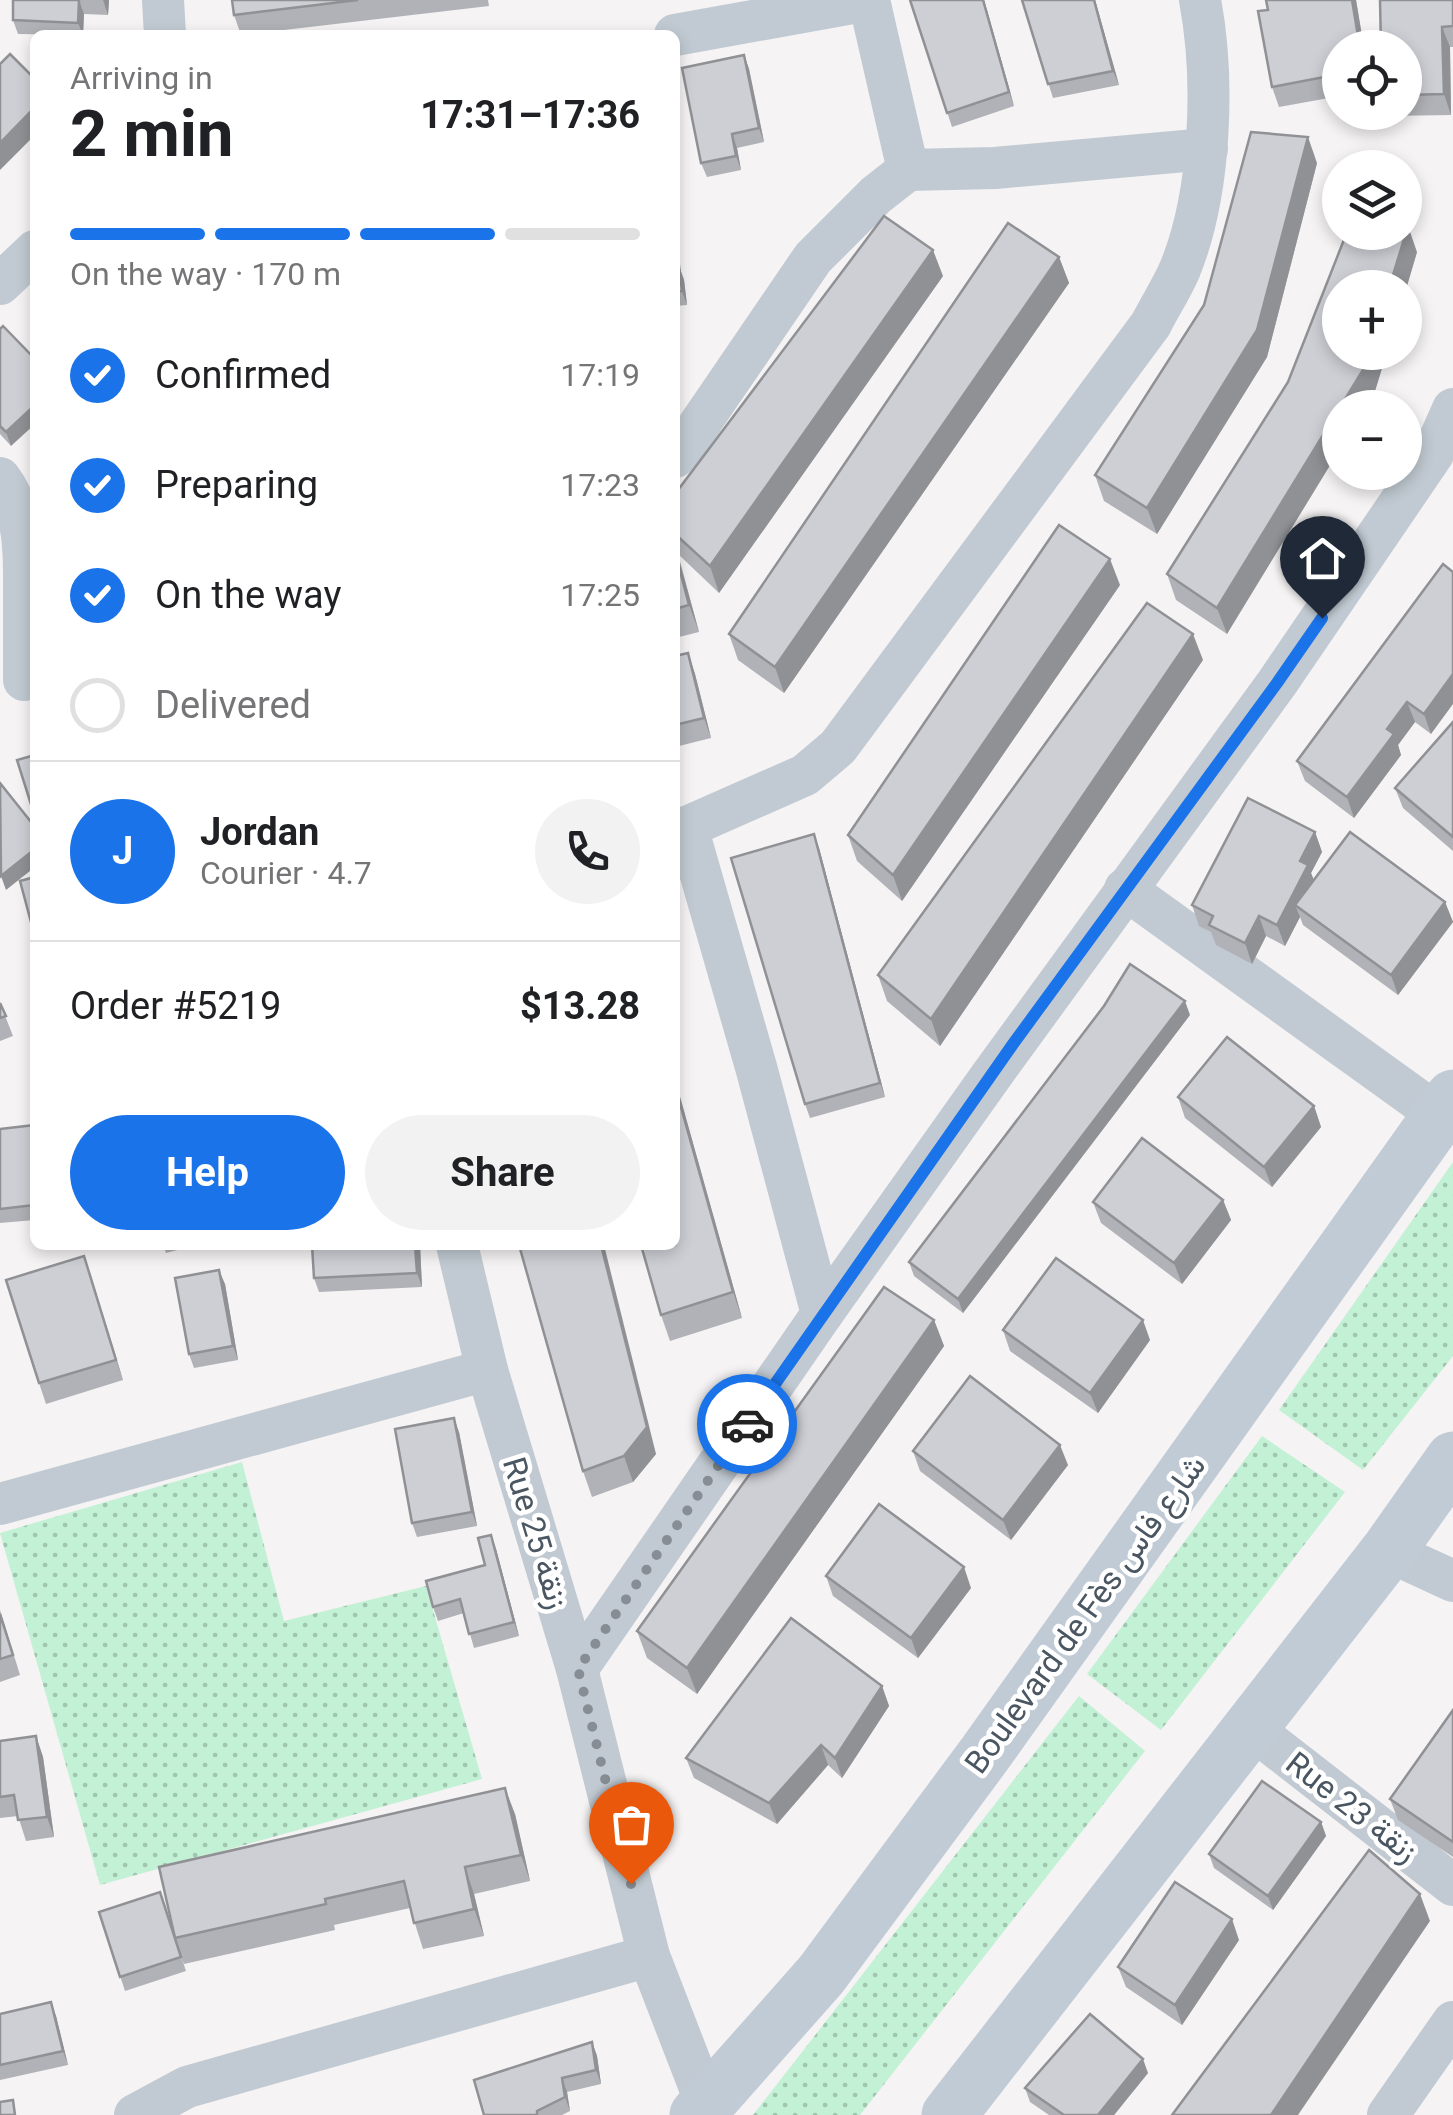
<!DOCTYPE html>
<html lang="en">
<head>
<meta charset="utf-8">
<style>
	:root { --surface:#fff; --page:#f2f2f2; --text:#202124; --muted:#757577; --line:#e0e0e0; --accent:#1a73e8 }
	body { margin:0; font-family:Roboto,Vazirmatn,sans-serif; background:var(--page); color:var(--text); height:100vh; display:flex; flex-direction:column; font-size:38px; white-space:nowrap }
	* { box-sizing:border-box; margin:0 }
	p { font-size:32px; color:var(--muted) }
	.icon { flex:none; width:55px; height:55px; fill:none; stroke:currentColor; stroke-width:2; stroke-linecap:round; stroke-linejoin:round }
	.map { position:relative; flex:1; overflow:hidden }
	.side { position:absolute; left:30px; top:30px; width:650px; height:1220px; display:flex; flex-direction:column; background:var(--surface); border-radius:15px; box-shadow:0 5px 15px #0003 }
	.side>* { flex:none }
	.tools { position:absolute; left:1322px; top:30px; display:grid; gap:20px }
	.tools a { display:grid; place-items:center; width:100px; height:100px; border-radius:50%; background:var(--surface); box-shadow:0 5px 15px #0003; font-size:50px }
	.pin { position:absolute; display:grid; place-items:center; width:85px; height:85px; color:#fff; margin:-102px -42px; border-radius:50% 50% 50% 0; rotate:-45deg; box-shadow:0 0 10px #0007 }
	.pin .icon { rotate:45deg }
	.courier { position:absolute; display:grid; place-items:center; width:100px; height:100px; margin:-50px; border:8px solid #1a73e8; border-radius:50%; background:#fff; color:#222; box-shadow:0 2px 12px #0007 }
	.summary em { font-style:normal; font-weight:700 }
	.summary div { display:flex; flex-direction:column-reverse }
	.summary { display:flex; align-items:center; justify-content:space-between; height:170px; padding:0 40px }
	h1 { font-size:65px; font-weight:700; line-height:75px }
	.bar { display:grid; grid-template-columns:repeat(4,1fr); gap:15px 10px; align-content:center; height:120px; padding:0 40px }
	.bar i { height:12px; border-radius:8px; background:var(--line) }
	.bar .active { background:var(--accent) }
	.bar p { grid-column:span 4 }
	.line { display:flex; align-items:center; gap:25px; padding:0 40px; border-top:2px solid var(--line) }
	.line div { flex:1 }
	.round { display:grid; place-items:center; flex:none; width:105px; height:105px; border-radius:52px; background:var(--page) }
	ol { padding:0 40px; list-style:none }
	li { display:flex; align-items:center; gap:30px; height:110px }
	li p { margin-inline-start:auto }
	li .icon { padding:10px; border-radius:50%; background:var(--accent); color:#fff; stroke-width:4 }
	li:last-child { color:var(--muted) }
	li i { width:55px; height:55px; border:5px solid var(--line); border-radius:50% }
	.button { display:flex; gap:20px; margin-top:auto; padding:20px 40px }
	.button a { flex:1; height:115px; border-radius:60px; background:var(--accent); color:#fff; font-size:40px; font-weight:700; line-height:115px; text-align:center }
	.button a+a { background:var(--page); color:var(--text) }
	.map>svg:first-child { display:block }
	.green { fill:url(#green-dots) }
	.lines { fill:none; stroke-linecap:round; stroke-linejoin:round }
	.street { stroke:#c1cad2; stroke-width:42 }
	.secondary { stroke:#c1cbd6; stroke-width:55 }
	.wall { fill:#b0b2b7 }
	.shaded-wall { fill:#909195 }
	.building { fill:#cdcfd5; stroke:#909195; stroke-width:2.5 }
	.done { stroke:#868d94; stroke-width:10; stroke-dasharray:0 18 }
	.route { stroke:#1a73e8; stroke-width:12 }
	.labels { text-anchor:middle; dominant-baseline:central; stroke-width:9; stroke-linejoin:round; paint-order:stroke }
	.street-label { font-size:32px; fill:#4a5661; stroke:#fff }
</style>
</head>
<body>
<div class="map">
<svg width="1453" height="2115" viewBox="0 0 1453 2115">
	<defs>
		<pattern id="green-dots" width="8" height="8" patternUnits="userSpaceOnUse" patternTransform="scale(2.5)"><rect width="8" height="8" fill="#c3f1d5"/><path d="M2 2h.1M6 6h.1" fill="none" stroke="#a0c6b0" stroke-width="1.8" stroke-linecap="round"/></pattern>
	</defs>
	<rect width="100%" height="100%" fill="#f5f3f3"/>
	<g class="green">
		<polygon points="1453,1162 1453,1356 1363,1470 1279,1410"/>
		<polygon points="1262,1436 1345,1492 1161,1730 1087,1674"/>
		<polygon points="242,1462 284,1621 426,1586 482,1779 100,1885 0,1533"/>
		<polygon points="1079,1696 1145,1751 860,2115 753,2115"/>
	</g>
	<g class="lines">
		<g class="street">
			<polyline points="163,0 165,35"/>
			<polyline points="675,35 869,0"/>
			<polyline points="908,170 995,168 1207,149"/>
			<polyline points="0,284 35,251"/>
			<polyline points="675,457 686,444 813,258 876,195 908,170 869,0"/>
			<path d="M0,478C27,514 24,557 24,600C24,627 24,653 24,680"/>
			<polyline points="687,827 756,1067 822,1314"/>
			<path d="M675,830L687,827L805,775L838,747L1151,324C1160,306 1172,288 1180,269C1211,193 1215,80 1200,0"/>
			<polyline points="1125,889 1440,1116"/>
			<polyline points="457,1245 487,1370 577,1669 649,1956 707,2106"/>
			<polyline points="0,1504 487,1370"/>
			<polyline points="1388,1551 1453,1581"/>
			<polyline points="577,1669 822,1314 991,1076 1277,683 1433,454 1453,409"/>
			<polyline points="1251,1728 1453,1885"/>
			<polyline points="135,2115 187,2087 649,1956"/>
			<polyline points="1388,2115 1453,2022"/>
		</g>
		<g class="secondary">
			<polyline points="697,2115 821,1975 984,1755 1453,1097"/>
			<polyline points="949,2115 1388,1551 1453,1459"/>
		</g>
	</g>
	<g class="wall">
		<polygon points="13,0 109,0 108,15 84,14 83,35 18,34 13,20"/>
		<polygon points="232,0 488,0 489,6 241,35 234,15"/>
		<polygon points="910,0 984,0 1014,106 952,127"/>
		<polygon points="1022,0 1095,0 1119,85 1053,98"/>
		<polygon points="1356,0 1364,48 1340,48 1340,96 1279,107 1272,87 1268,10"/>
		<polygon points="1453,0 1453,47 1450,47 1451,115 1389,116 1388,112 1405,112 1405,48"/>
		<polygon points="744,55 749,69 764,142 737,148 741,170 707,177 701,163"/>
		<polygon points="1317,163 1267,357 1157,534 1104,501 1095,475 1204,305"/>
		<polygon points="1417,252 1375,391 1365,408 1340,408 1227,634 1176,600 1167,574"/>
		<polygon points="1059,257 1069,283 784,693 738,660 729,634"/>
		<polygon points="675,266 679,266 684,280 687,305 675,306"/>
		<polygon points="943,276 719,593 678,554 699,632 675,638 675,494"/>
		<polygon points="0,329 11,446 0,434"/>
		<polygon points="1453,572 1431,734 1415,722 1398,745 1401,755 1354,818 1305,781 1297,761"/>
		<polygon points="1120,585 902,901 857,861 848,835"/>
		<polygon points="688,653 695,674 711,738 675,747 675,656"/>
		<polygon points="1203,660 940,1046 887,1001 878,975"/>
		<polygon points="1453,722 1453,851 1403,808 1395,788"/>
		<polygon points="1315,832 1322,852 1311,873 1314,880 1445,902 1453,922 1398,995 1303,925 1300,917 1285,946 1266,936 1252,964 1216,945 1211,932 1199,926 1192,905"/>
		<polygon points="819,848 885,1097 810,1118 805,1104"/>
		<polygon points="0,1003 13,1036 0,1041"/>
		<polygon points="1190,1015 963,1313 914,1276 909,1262"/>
		<polygon points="675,1079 742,1318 670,1341 661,1315"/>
		<polygon points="1178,1097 1314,1106 1321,1127 1272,1187 1185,1118"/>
		<polygon points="35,1125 35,1220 0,1223 0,1129"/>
		<polygon points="1223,1200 1231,1220 1182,1284 1101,1223 1093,1202"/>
		<polygon points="163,1245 196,1245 166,1253"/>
		<polygon points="420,1245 422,1287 319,1292 314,1278"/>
		<polygon points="519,1245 656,1454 633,1482 592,1497 583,1471"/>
		<polygon points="84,1256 123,1380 46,1404 39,1383"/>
		<polygon points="225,1284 238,1360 194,1368 189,1354"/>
		<polygon points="934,1320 944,1346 697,1694 647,1658 637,1631"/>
		<polygon points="1003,1330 1150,1340 1098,1413 1010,1351"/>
		<polygon points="459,1432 477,1526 417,1537 412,1523"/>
		<polygon points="913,1451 1068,1465 1011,1540 920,1471"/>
		<polygon points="496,1549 519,1636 474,1648 464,1613 438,1621 433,1607 485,1565"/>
		<polygon points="826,1576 971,1588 918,1658 833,1596"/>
		<polygon points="0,1610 20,1675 0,1682"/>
		<polygon points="882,1686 889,1706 842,1778 828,1765 777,1824 694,1778 686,1758"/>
		<polygon points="1453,1710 1453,1857 1398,1820 1390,1799"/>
		<polygon points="36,1736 43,1757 54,1837 26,1841 18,1816 0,1818 0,1741"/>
		<polygon points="515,1814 530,1881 474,1894 484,1936 423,1949 410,1908 334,1925 335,1930 184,1964 181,1956 186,1971 125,1991 99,1912 174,1932"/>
		<polygon points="1321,1822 1326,1836 1273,1910 1214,1868 1209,1854"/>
		<polygon points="1239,1940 1182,2025 1126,1987 1118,1967"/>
		<polygon points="0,2014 56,2016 68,2065 0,2080"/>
		<polygon points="592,2042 597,2056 601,2084 567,2092 570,2111 562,2115 484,2115"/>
		<polygon points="1148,2073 1114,2115 1049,2115 1030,2102 1025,2088"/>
	</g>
	<g class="shaded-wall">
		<polygon points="79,0 84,14 83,35 78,23"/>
		<polygon points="103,0 109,0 108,15"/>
		<polygon points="983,0 984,0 1014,106 1009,92"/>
		<polygon points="1094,0 1095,0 1119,85 1113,71"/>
		<polygon points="1352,0 1356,0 1364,48 1360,48"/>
		<polygon points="1442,27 1450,47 1451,115 1444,94"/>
		<polygon points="744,55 749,69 764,142 759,128"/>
		<polygon points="35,107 35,135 0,170 0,143"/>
		<polygon points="732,134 737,148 741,170 736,156"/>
		<polygon points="1308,137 1317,163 1267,357 1157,534 1147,508"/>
		<polygon points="1408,226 1417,252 1405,293 1405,288 1389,288"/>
		<polygon points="933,250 943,276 719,593 710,566"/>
		<polygon points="1059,257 1069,283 784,693 775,667"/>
		<polygon points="679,266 684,280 687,305 682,291"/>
		<polygon points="1369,352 1387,352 1375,391 1365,408 1340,408 1340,449 1227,634 1217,608"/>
		<polygon points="35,405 35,424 11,446 6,432"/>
		<polygon points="675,546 678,556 699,632 689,605 675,552"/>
		<polygon points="1110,559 1120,585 902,901 893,875"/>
		<polygon points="1193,634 1203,660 940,1046 931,1019"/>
		<polygon points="688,653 695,674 711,738 704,718"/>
		<polygon points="1453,674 1453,704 1431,734 1424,714"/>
		<polygon points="1407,702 1415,722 1398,745 1401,755 1354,818 1347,797 1387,729"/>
		<polygon points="1315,832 1322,852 1311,873 1316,886 1295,905 1300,917 1285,946 1277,925 1300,861"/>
		<polygon points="814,834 819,848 885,1097 880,1083"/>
		<polygon points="35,849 35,867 6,890 1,876"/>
		<polygon points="1445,902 1453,922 1398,995 1391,975"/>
		<polygon points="1259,916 1266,936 1252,964 1245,943"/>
		<polygon points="1185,1001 1190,1015 963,1313 958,1299"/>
		<polygon points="675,1079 742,1318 733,1292 675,1086"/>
		<polygon points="1314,1106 1321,1127 1272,1187 1264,1167"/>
		<polygon points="1223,1200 1231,1220 1182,1284 1174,1263"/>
		<polygon points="415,1245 420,1245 422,1287 417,1273"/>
		<polygon points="601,1245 604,1245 656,1454 633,1482 624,1456"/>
		<polygon points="84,1256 91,1276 123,1380 116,1360"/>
		<polygon points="219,1270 225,1284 238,1360 233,1346"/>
		<polygon points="934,1320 944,1346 697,1694 687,1668"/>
		<polygon points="1143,1320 1150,1340 1098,1413 1090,1393"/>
		<polygon points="454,1418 459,1432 477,1526 472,1512"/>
		<polygon points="1060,1445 1068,1465 1011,1540 1003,1520"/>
		<polygon points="491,1535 496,1549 519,1636 514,1622"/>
		<polygon points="964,1567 971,1588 918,1658 911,1638"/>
		<polygon points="882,1686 889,1706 842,1778 835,1758"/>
		<polygon points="36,1736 43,1757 54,1837 47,1817"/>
		<polygon points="821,1745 828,1765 777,1824 769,1803"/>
		<polygon points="505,1788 515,1814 530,1881 521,1855"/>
		<polygon points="1321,1822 1326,1836 1273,1910 1268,1896"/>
		<polygon points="465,1867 474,1894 484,1936 474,1909"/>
		<polygon points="1420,1894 1430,1921 1298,2115 1271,2115"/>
		<polygon points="1232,1919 1239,1940 1182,2025 1175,2005"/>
		<polygon points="51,2002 56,2016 68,2065 63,2051"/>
		<polygon points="592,2042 597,2056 601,2084 596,2070"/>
		<polygon points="1143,2059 1148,2073 1114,2115 1098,2115"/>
		<polygon points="562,2078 567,2092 570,2111 565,2097"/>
	</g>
	<g class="building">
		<polygon points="13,0 79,0 78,23 13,20"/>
		<polygon points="232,0 358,0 234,15"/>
		<polygon points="910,0 983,0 1009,92 947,113"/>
		<polygon points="1022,0 1094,0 1113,71 1048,84"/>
		<polygon points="1266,0 1352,0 1360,48 1340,48 1340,74 1272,87 1258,11 1268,10"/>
		<polygon points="1380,0 1453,0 1453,26 1442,27 1444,94 1405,95 1405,48 1381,48"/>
		<polygon points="10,54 35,79 35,107 0,143 0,64"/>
		<polygon points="744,55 759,128 732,134 736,156 701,163 682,68"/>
		<polygon points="1251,132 1308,137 1257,330 1147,508 1095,475 1204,305"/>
		<polygon points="884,216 933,250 710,566 675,534 675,494"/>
		<polygon points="1008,223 1059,257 775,667 729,634"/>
		<polygon points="1405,225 1408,226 1389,288 1340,288 1340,352 1369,352 1366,365 1217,608 1167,574 1288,382 1347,232 1405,232"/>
		<polygon points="675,266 679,266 682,291 675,292"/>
		<polygon points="3,326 35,359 35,405 6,432 0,426 0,329"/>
		<polygon points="1059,525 1110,559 893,875 848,835"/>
		<polygon points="675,552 689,605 675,609"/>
		<polygon points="1443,564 1453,572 1453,674 1424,714 1407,702 1387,729 1394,734 1347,797 1297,761"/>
		<polygon points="1147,603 1193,634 931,1019 878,975"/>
		<polygon points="688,653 704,718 675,725 675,656"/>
		<polygon points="1453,722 1453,837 1395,788"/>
		<polygon points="35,755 35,817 17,760"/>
		<polygon points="0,783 35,827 35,849 1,876"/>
		<polygon points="1248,798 1315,832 1300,861 1308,865 1277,925 1259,916 1245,943 1209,925 1213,916 1192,905"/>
		<polygon points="1350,832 1445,902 1391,975 1295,905"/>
		<polygon points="814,834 880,1083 805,1104 731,858"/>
		<polygon points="35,877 35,937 20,881"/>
		<polygon points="1130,964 1185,1001 958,1299 909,1262 1104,1006"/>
		<polygon points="0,1003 6,1016 0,1018"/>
		<polygon points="1227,1037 1314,1106 1264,1167 1178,1097"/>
		<polygon points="675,1086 733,1292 661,1315 641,1245 675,1245"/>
		<polygon points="35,1125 35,1205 0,1209 0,1129"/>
		<polygon points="1142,1138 1223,1200 1174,1263 1093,1202"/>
		<polygon points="312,1245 415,1245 417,1273 314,1278"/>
		<polygon points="519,1245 601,1245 647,1427 624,1456 583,1471"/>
		<polygon points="84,1256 116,1360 39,1383 6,1280"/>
		<polygon points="1056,1258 1143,1320 1090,1393 1003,1330"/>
		<polygon points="219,1270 233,1346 189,1354 175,1278"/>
		<polygon points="884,1287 934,1320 687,1668 637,1631"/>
		<polygon points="970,1376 1060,1445 1003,1520 913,1451"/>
		<polygon points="454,1418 472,1512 412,1523 395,1429"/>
		<polygon points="879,1504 964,1567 911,1638 826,1576"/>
		<polygon points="491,1535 514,1622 469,1634 460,1599 433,1607 426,1581 485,1565 478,1538"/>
		<polygon points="0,1614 13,1655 0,1659"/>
		<polygon points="791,1618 882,1686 835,1758 821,1745 769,1803 686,1758"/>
		<polygon points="1453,1710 1453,1842 1390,1799"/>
		<polygon points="36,1736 47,1817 18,1820 14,1795 0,1797 0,1741"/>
		<polygon points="1262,1781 1321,1822 1268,1896 1209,1854"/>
		<polygon points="505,1788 521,1855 465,1867 474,1909 414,1923 404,1881 325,1899 326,1904 175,1938 159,1867"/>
		<polygon points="1369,1850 1420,1894 1271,2115 1172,2115"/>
		<polygon points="1175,1882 1232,1919 1175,2005 1118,1967"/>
		<polygon points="160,1892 181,1957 120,1977 99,1912"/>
		<polygon points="51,2002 63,2051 0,2065 0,2014"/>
		<polygon points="1090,2014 1143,2059 1098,2115 1064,2115 1025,2088"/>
		<polygon points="592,2042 596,2070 562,2078 565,2097 537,2111 537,2115 484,2115 474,2080"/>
		<polygon points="13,2100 15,2115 0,2115 0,2102"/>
	</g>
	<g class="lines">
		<polyline class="done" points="631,1884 578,1669 747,1424"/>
		<polyline class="route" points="747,1424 1013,1044 1277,683 1322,618"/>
	</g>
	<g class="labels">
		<g class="street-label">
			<text transform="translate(536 1533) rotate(73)">Rue 25 زنقة</text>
			<text transform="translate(1085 1614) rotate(-54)">Boulevard de Fès شارع فاس</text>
			<text transform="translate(1352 1807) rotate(38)">Rue 23 زنقة</text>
		</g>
	</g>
</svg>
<div class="tools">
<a><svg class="icon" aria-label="locate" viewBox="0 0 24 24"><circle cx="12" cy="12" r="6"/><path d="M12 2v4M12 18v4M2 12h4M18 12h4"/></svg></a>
<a><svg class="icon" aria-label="layers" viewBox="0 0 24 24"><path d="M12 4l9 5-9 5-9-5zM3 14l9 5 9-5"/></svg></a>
<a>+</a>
<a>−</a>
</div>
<div class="pin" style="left:631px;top:1884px;background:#ea580c"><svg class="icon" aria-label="bag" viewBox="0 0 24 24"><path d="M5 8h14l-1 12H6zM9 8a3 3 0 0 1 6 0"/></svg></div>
<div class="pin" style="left:1322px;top:618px;background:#1f2937"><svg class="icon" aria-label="home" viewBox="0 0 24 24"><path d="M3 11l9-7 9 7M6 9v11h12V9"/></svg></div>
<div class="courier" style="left:747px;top:1424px"><svg class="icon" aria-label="car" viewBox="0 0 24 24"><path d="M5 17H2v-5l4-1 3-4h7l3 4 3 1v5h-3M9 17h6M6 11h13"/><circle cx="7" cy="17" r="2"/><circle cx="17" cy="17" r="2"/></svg></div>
<section class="side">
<div class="summary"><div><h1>2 min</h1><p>Arriving in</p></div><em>17:31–17:36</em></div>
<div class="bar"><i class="active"></i><i class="active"></i><i class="active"></i><i></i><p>On the way · 170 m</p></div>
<ol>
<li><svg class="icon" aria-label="check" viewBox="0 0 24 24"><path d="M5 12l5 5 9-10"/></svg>Confirmed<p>17:19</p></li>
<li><svg class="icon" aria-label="check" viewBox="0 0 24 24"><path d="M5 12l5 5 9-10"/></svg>Preparing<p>17:23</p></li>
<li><svg class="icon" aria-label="check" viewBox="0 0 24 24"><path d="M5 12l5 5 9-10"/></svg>On the way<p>17:25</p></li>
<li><i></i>Delivered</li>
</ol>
<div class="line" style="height:180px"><b class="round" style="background:var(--accent);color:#fff">J</b><div><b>Jordan</b><p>Courier · 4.7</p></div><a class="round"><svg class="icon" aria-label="phone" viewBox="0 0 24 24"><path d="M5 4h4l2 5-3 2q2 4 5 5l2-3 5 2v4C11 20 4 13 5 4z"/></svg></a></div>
<div class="line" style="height:130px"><div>Order #5219</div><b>$13.28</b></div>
<div class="button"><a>Help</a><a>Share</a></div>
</section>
</div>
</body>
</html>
